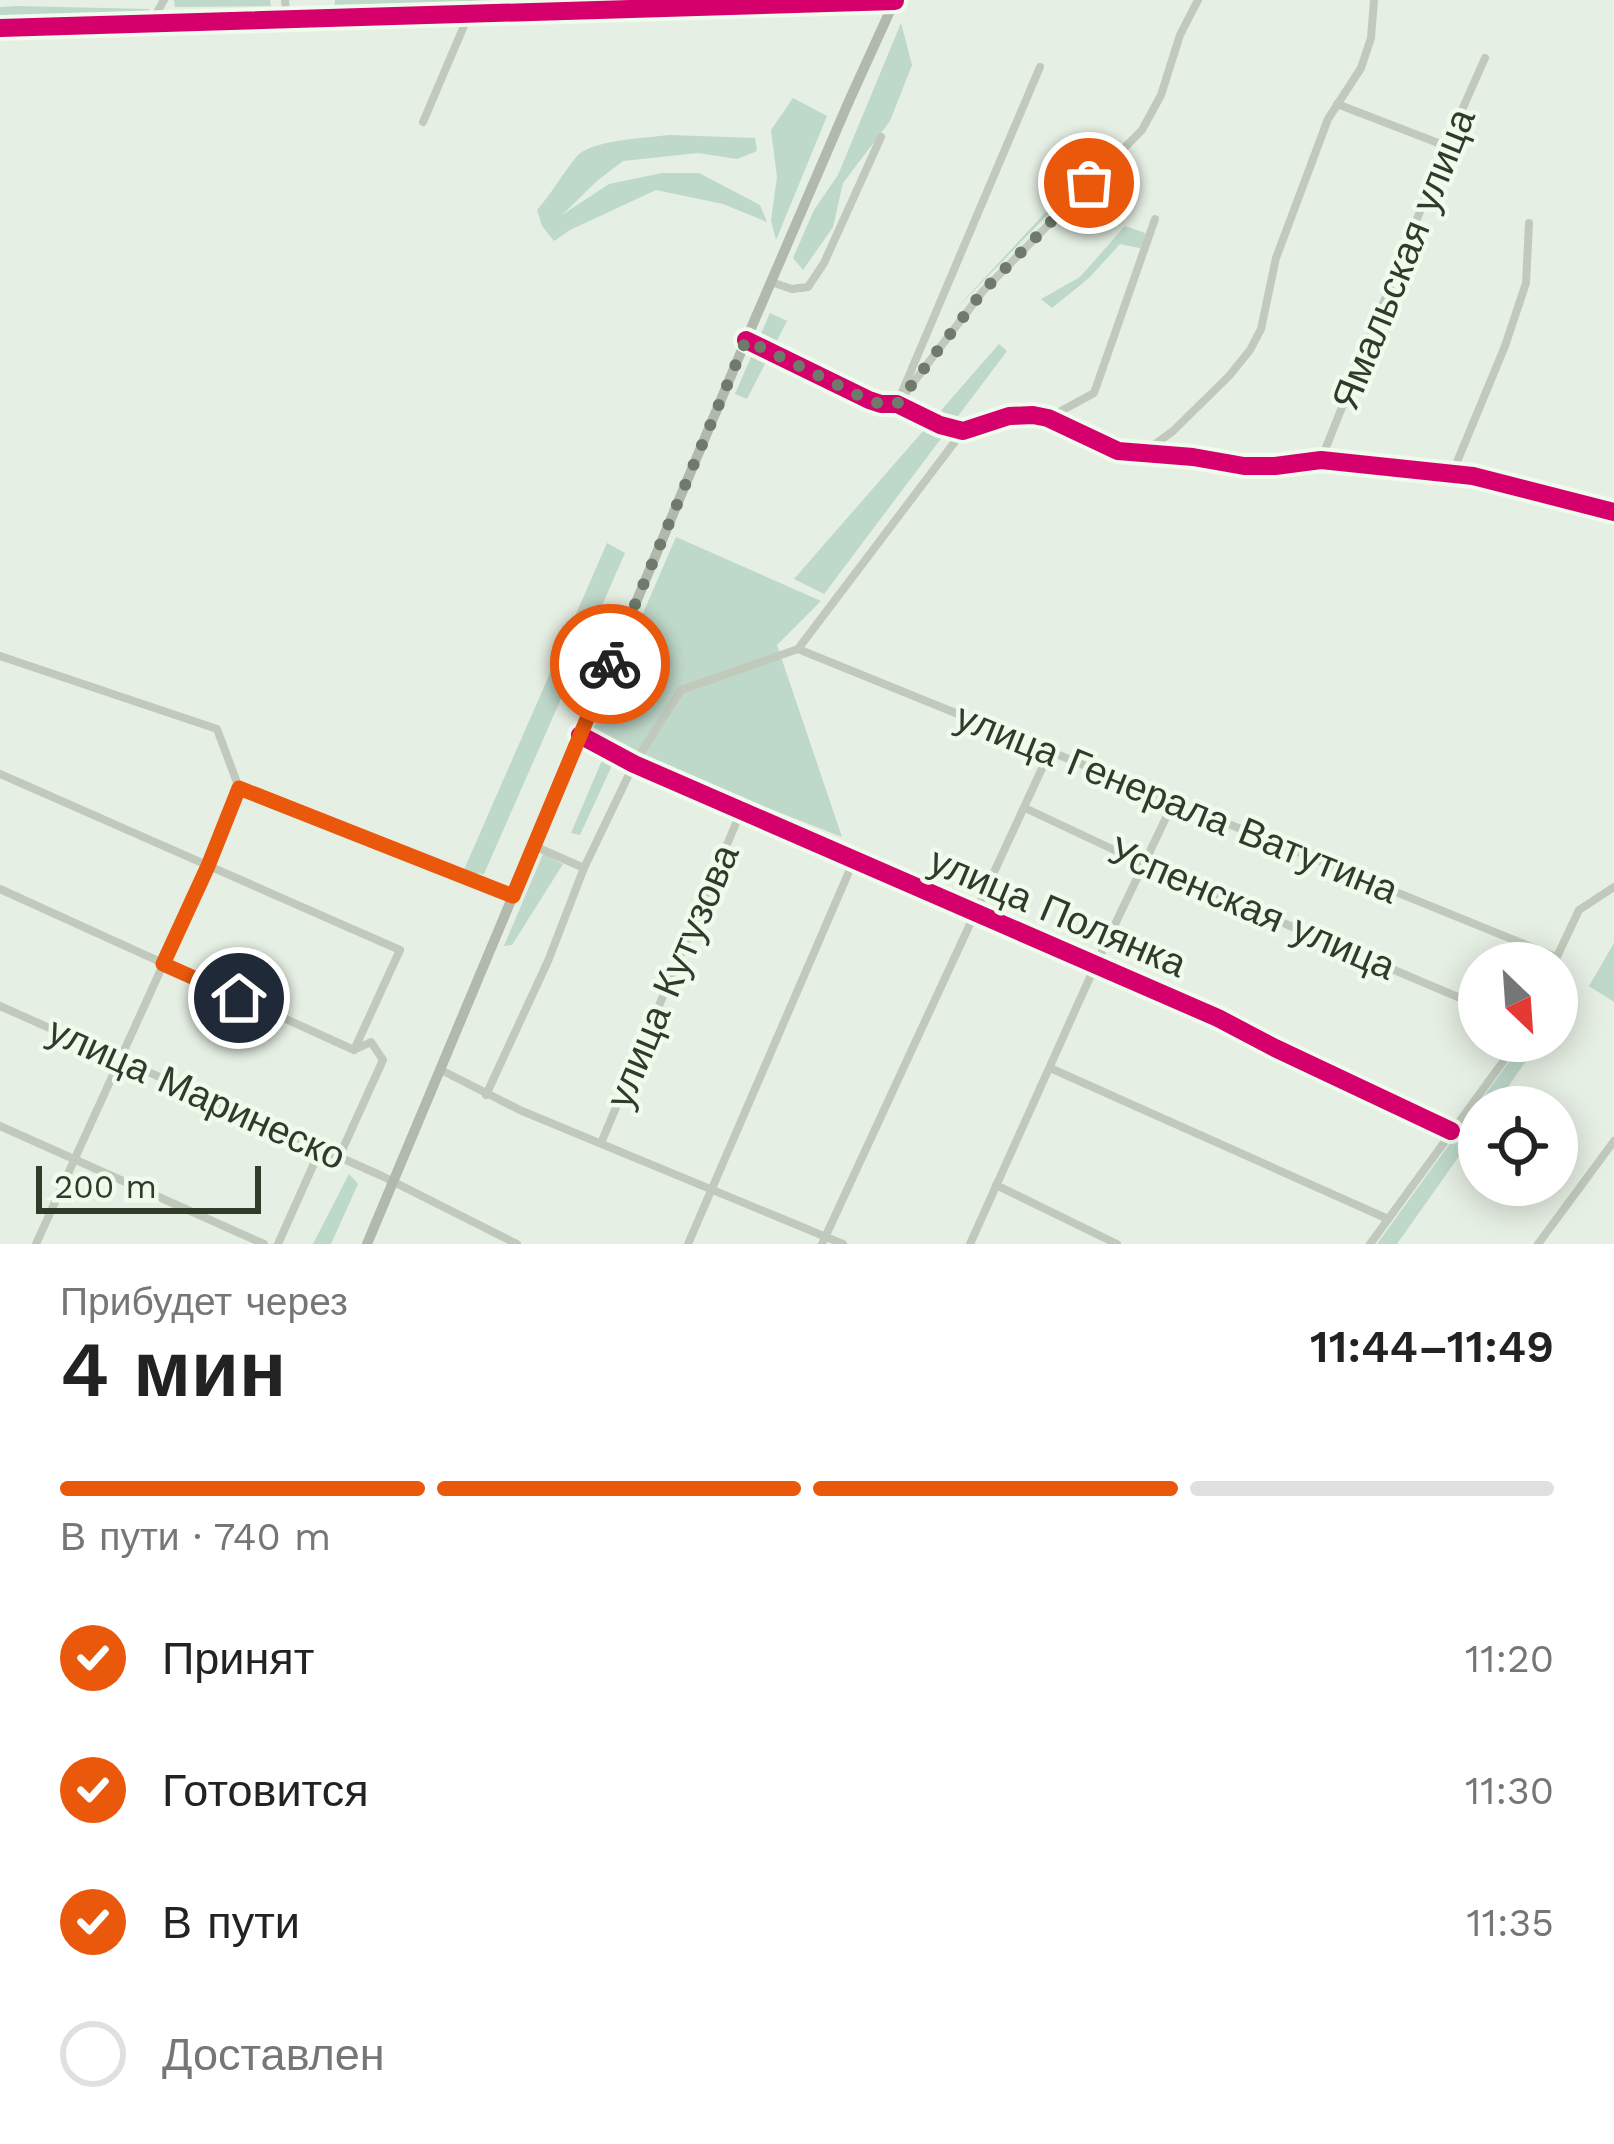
<!DOCTYPE html>
<html lang="ru">
<head>
<meta charset="utf-8">
<style>
	:root { --surface:#fff; --page:#f6f6f6; --text:#222; --muted:#767676; --line:#e0e0e0; --accent:#ea580c }
	body { margin:0; font-family:"Work Sans",sans-serif; background:var(--page); color:var(--text); height:100vh; display:flex; flex-direction:column; font-size:45px; white-space:nowrap }
	* { box-sizing:border-box; margin:0 }
	p { font-size:39px; color:var(--muted) }
	.icon { flex:none; width:66px; height:66px; fill:none; stroke:currentColor; stroke-width:2; stroke-linecap:round; stroke-linejoin:round }
	.map { position:relative; height:1244px; overflow:hidden }
	.panel { display:flex; flex-direction:column; background:var(--surface); flex:1 }
	.panel>* { flex:none }
	.needle { width:78px; rotate:155deg }
	.buttons { position:absolute; left:1458px; top:942px; display:grid; gap:24px }
	.buttons a { display:grid; place-items:center; width:120px; height:120px; border-radius:50%; background:var(--surface); box-shadow:0 6px 30px #0003; font-size:60px }
	.scale { position:absolute; left:36px; bottom:30px; width:225px; box-sizing:border-box; padding-left:12px; border:6px solid #313b29; border-top:0; font-size:33px; line-height:42px; white-space:nowrap; color:#313b29; -webkit-text-stroke:9px #effbec; paint-order:stroke }
	.pin { position:absolute; display:grid; place-items:center; width:102px; height:102px; color:#fff; margin:-51px; border:6px solid #fff; border-radius:50%; box-shadow:0 3px 12px #0007 }
	.courier { position:absolute; display:grid; place-items:center; width:120px; height:120px; margin:-60px; border:9px solid #ea580c; border-radius:50%; background:#fff; color:#222; box-shadow:0 3px 15px #0007 }
	.summary em { font-style:normal; font-weight:600 }
	.summary div { display:flex; flex-direction:column-reverse }
	.summary { display:flex; align-items:center; justify-content:space-between; height:204px; padding:0 60px }
	h1 { font-size:78px; font-weight:600; line-height:90px }
	.bar { display:grid; grid-template-columns:repeat(4,1fr); gap:18px 12px; align-content:center; height:144px; padding:0 60px }
	.bar i { height:15px; border-radius:9px; background:var(--line) }
	.bar .current { background:var(--accent) }
	.bar p { grid-column:span 4 }
	ol { padding:0 60px; list-style:none }
	li { display:flex; align-items:center; gap:36px; height:132px }
	li p { margin-inline-start:auto }
	li .icon { padding:12px; border-radius:50%; background:var(--accent); color:#fff; stroke-width:4 }
	li:last-child { color:var(--muted) }
	li i { width:66px; height:66px; border:6px solid var(--line); border-radius:50% }
	.map>svg:first-child { display:block }
	.green { fill:#bed8ca }
	.lines { fill:none; stroke-linecap:round; stroke-linejoin:round }
	.street { stroke:#c0c9bc; stroke-width:8 }
	.secondary { stroke:#b0b9ac; stroke-width:10 }
	.cycleway-casing { stroke:#effbec; stroke-width:26 }
	.cycleway { stroke:#d6006c; stroke-width:18 }
	.done { stroke:#707a6a; stroke-width:12; stroke-dasharray:0 21.6 }
	.route { stroke:#ea580c; stroke-width:15 }
	.labels { text-anchor:middle; dominant-baseline:central; stroke-width:9; stroke-linejoin:round; paint-order:stroke }
	.street-label { font-size:39px; fill:#313b29; stroke:#effbec }
</style>
</head>
<body>
<div class="map">
<svg width="1614" height="1244" viewBox="0 0 1614 1244">
	<rect width="100%" height="100%" fill="#e6efe4"/>
	<g class="green">
		<polygon points="174,0 270,0 271,6 175,7"/>
		<polygon points="335,0 557,0 334,6"/>
		<polygon points="16,6 149,9 149,14 0,19 0,7"/>
		<polygon points="901,23 912,65 890,121 843,183 833,227 803,270 793,258 814,210 838,175"/>
		<polygon points="793,98 827,116 776,240 771,220 777,177 771,130"/>
		<path d="M669,135L755,138L757,151L737,159L698,153L623,161L598,180L562,215L609,184L662,173H699L760,205L767,222L723,204L656,190L570,230L554,241L542,226L537,210C552,193 563,173 577,156C591,140 647,138 669,135Z"/>
		<polygon points="1102,159 954,311 1093,161"/>
		<polygon points="1125,226 1145,233 1144,249 1120,244 1089,278 1052,308 1041,299 1080,277"/>
		<polygon points="770,313 787,321 747,399 735,394"/>
		<polygon points="999,344 1007,351 824,594 794,579"/>
		<polygon points="676,537 821,601 777,645 842,837 621,751 592,731"/>
		<polygon points="607,543 625,553 484,874 463,872"/>
		<polygon points="603,758 614,761 580,835 571,833"/>
		<polygon points="543,854 563,864 512,945 504,946"/>
		<polygon points="1614,943 1614,1002 1589,986"/>
		<polygon points="1524,1041 1540,1041 1494,1107 1479,1107 1479,1128 1397,1244 1377,1244"/>
		<polygon points="349,1174 358,1184 331,1244 313,1244"/>
	</g>
	<g class="lines">
		<g class="street">
			<polyline points="285,0 286,11"/>
			<polyline points="151,23 164,0"/>
			<polyline points="1337,104 1446,146"/>
			<polyline points="423,122 469,14 471,0"/>
			<polyline points="771,282 792,289 808,287 824,263 881,137"/>
			<polyline points="746,340 869,400 881,404 897,404 940,425 963,431 1009,416 1033,415 1048,418 1118,451 1193,457 1244,466 1275,466 1321,460 1473,476 1614,512"/>
			<polyline points="902,392 1040,67"/>
			<polyline points="897,404 983,291 1142,130 1161,95 1180,35 1198,0"/>
			<polyline points="1050,417 1094,393 1155,219"/>
			<polyline points="1143,453 1173,431 1229,376 1250,350 1261,329 1276,258 1328,119 1361,68 1371,38 1374,0"/>
			<polyline points="1321,460 1446,146 1485,58"/>
			<polyline points="1452,474 1505,346 1526,283 1529,223"/>
			<polyline points="798,649 1556,957"/>
			<polyline points="0,656 217,729 239,788"/>
			<polyline points="580,735 634,764 1218,1018 1275,1048 1451,1131"/>
			<polyline points="0,774 400,950 354,1050 371,1042 383,1060 339,1157"/>
			<polyline points="1025,808 1144,864 1479,1006"/>
			<polyline points="534,846 584,868"/>
			<polyline points="0,889 354,1050"/>
			<polyline points="1554,963 1579,910 1614,887"/>
			<polyline points="0,1006 382,1176 517,1244"/>
			<polyline points="1050,1068 1388,1219"/>
			<polyline points="441,1070 522,1111 843,1244"/>
			<polyline points="486,1095 548,961 584,868 634,764 681,690 798,649 963,431"/>
			<polyline points="0,1126 264,1244"/>
			<polyline points="601,1143 742,809"/>
			<polyline points="996,1185 1117,1244"/>
			<polyline points="36,1244 208,866 239,788 513,896"/>
			<polyline points="278,1244 320,1150"/>
			<polyline points="688,1244 854,860"/>
			<polyline points="822,1244 1044,764"/>
			<polyline points="970,1244 1095,966 1174,801"/>
			<polyline points="1370,1244 1518,1041"/>
			<polyline points="1538,1244 1614,1141"/>
		</g>
		<g class="secondary">
			<polyline points="0,28 895,1"/>
			<polyline points="367,1244 746,340 849,101 895,0"/>
		</g>
		<g class="cycleway-casing">
			<g id="cycleway">
				<polyline points="0,28 895,1"/>
				<polyline points="746,340 869,400 881,404 897,404 940,425 963,431 1009,416 1033,415 1048,418 1118,451 1193,457 1244,466 1275,466 1321,460 1473,476 1614,512"/>
				<polyline points="580,735 634,764 1218,1018 1275,1048 1451,1131"/>
			</g>
		</g>
		<use href="#cycleway" class="cycleway"/>
	</g>
	<g class="lines">
		<polyline class="done" points="610,664 746,340 868,400 881,404 897,404 983,291 1089,183"/>
		<polyline class="route" points="239,998 163,964 208,866 239,788 513,896 610,664"/>
	</g>
	<g class="labels">
		<g class="street-label">
			<text transform="translate(1403 259) rotate(-68)">Ямальская улица</text>
			<text transform="translate(1177 803) rotate(22)">улица Генерала Ватутина</text>
			<text transform="translate(1252 908) rotate(23)">Успенская улица</text>
			<text transform="translate(1058 912) rotate(23)">улица Полянка</text>
			<text transform="translate(672 976) rotate(-67)">улица Кутузова</text>
			<text transform="translate(197 1093) rotate(24)">улица Маринеско</text>
		</g>
	</g>
</svg>
<div class="buttons">
<a><svg class="needle" viewBox="-14 -14 28 28"><path d="M0-13l5 13h-10z" fill="#e53935"/><path d="M0 13l5-13h-10z" fill="#767676"/></svg></a>
<a><svg class="icon" aria-label="locate" viewBox="0 0 24 24"><circle cx="12" cy="12" r="6"/><path d="M12 2v4M12 18v4M2 12h4M18 12h4"/></svg></a>
</div>
<div class="scale">200 m</div>
<div class="pin" style="left:1089px;top:183px;background:#ea580c"><svg class="icon" aria-label="bag" viewBox="0 0 24 24"><path d="M5 8h14l-1 12H6zM9 8a3 3 0 0 1 6 0"/></svg></div>
<div class="pin" style="left:239px;top:998px;background:#1f2937"><svg class="icon" aria-label="home" viewBox="0 0 24 24"><path d="M3 11l9-7 9 7M6 9v11h12V9"/></svg></div>
<div class="courier" style="left:610px;top:664px"><svg class="icon" aria-label="bike" viewBox="0 0 24 24"><circle cx="6" cy="16" r="4"/><circle cx="18" cy="16" r="4"/><path d="M6 16l4-8h5l3 8M10 8l3 8H6M13 5h3"/></svg></div>
</div>
<section class="panel">
<div class="summary"><div><h1>4 мин</h1><p>Прибудет через</p></div><em>11:44–11:49</em></div>
<div class="bar"><i class="current"></i><i class="current"></i><i class="current"></i><i></i><p>В пути · 740 m</p></div>
<ol>
<li><svg class="icon" aria-label="check" viewBox="0 0 24 24"><path d="M5 12l5 5 9-10"/></svg>Принят<p>11:20</p></li>
<li><svg class="icon" aria-label="check" viewBox="0 0 24 24"><path d="M5 12l5 5 9-10"/></svg>Готовится<p>11:30</p></li>
<li><svg class="icon" aria-label="check" viewBox="0 0 24 24"><path d="M5 12l5 5 9-10"/></svg>В пути<p>11:35</p></li>
<li><i></i>Доставлен</li>
</ol>
</section>
</body>
</html>
